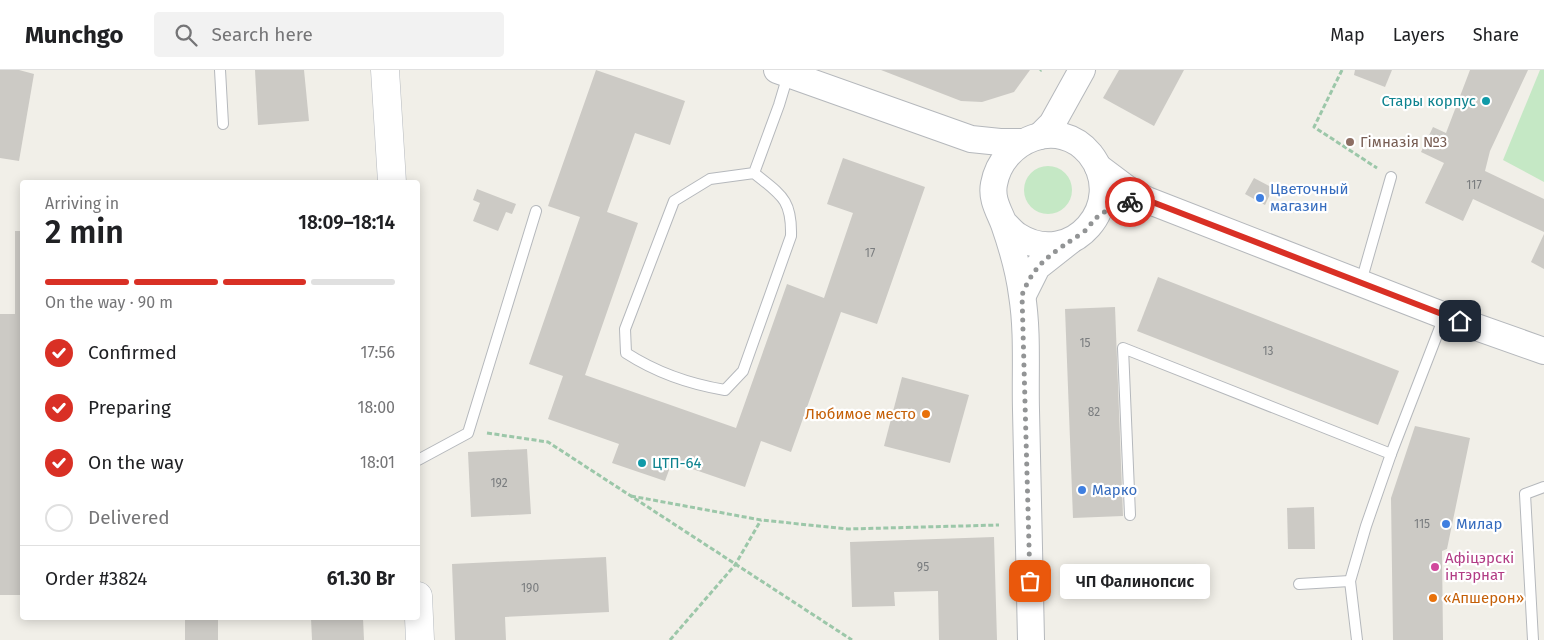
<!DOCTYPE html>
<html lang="en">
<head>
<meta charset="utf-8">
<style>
	:root { --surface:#fff; --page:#f2f2f2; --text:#202124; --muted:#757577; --line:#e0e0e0; --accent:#d93025 }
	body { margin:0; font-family:"Fira Sans",sans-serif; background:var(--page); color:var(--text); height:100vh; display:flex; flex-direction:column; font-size:19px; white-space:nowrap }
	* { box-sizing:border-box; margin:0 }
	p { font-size:16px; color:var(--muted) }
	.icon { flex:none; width:28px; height:28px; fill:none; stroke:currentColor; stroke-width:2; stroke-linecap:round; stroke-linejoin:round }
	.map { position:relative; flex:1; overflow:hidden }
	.sheet { position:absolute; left:20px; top:110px; width:400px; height:440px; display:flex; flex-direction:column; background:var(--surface); border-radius:5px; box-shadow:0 2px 12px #0003 }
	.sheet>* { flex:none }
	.pin { position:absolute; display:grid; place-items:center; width:42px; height:42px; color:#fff; margin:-21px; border-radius:10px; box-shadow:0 2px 8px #0006 }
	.courier { position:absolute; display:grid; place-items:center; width:50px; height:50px; margin:-25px; border:4px solid #d93025; border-radius:50%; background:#fff; color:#222; box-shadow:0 1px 6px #0007 }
	.bubble { position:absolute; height:35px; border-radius:5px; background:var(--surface); box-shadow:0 2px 12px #0003; font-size:16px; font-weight:600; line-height:35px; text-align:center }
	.head em { font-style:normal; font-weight:600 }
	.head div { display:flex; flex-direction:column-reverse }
	.head { display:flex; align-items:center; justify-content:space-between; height:85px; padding:0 25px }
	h1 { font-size:32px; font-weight:600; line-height:38px }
	.bar { display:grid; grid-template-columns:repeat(4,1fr); gap:8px 5px; align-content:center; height:60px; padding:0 25px }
	.bar i { height:6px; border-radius:4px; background:var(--line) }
	.bar .selected { background:var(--accent) }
	.bar p { grid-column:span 4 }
	.line { display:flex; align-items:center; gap:12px; padding:0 25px; border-top:1px solid var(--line) }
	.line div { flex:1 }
	ol { padding:0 25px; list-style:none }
	li { display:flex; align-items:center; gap:15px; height:55px }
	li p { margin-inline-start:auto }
	li .icon { padding:5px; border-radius:50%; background:var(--accent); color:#fff; stroke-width:4 }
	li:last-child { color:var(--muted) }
	li i { width:28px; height:28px; border:2px solid var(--line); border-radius:50% }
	header { display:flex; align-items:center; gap:30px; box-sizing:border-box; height:70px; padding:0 25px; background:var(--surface); border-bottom:1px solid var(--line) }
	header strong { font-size:24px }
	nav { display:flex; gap:28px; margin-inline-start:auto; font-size:18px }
	.search { width:350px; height:45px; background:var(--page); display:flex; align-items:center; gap:12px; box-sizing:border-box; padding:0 18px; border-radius:5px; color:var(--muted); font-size:19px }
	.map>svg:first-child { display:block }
	.green { fill:#c5e8c5 }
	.building { fill:#cccac5 }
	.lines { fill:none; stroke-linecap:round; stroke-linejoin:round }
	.service-casing { stroke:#b5b8bc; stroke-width:12 }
	.tertiary-casing { stroke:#b5b8bc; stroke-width:28 }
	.secondary-casing { stroke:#b6babf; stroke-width:29 }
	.path { stroke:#9cc7a9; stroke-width:3; stroke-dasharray:5 2.5; stroke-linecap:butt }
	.service { stroke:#fff; stroke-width:10 }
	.tertiary { stroke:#fff; stroke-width:26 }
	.secondary { stroke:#fff; stroke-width:28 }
	.done { stroke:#929495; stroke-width:5; stroke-dasharray:0 9 }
	.route { stroke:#d93025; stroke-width:6 }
	.culture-dot { fill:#0f9aa8; stroke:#fff; stroke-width:2 }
	.education-dot { fill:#8d6e63; stroke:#fff; stroke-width:2 }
	.shop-dot { fill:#3f7fe0; stroke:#fff; stroke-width:2 }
	.food-dot { fill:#e8710a; stroke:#fff; stroke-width:2 }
	.hotel-dot { fill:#d1479c; stroke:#fff; stroke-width:2 }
	.labels { text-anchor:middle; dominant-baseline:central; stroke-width:4.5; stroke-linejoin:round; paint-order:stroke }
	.number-label { font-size:12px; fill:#7a7d7f }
	.culture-label { font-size:15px; fill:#0d838f; stroke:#fff; text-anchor:end }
	.education-label { font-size:15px; fill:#785e54; stroke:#fff; text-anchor:start }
	.shop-label { font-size:15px; fill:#366cbe; stroke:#fff; text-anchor:start }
	.food-label { font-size:15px; fill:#c56008; stroke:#fff; text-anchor:end }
	.hotel-label { font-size:15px; fill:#b23c85; stroke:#fff; text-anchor:start }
</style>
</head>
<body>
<header>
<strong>Munchgo</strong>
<div class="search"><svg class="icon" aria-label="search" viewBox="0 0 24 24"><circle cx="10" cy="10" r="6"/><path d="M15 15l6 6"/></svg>Search here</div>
<nav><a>Map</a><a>Layers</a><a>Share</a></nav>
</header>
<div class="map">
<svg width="1544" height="570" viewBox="0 0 1544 570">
	<rect width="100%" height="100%" fill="#f1efe8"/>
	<g class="green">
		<polygon points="1540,0 1544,0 1544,112 1503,90"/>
		<circle cx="1048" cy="120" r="24"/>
	</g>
	<g class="building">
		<polygon points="0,0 19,0 34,4 19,91 0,88"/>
		<polygon points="255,0 304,0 309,51 258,55"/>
		<polygon points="596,0 685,31 670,75 635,63 607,142 638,153 585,305 736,358 787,214 824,228 853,143 827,134 843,88 925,117 877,254 841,242 791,382 761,371 745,417 672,392 665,411 612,393 619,374 548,349 563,306 529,294 580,147 548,136"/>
		<polygon points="881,0 1030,0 1014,22 982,32 961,31"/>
		<polygon points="1119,0 1184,0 1154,56 1103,28"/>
		<polygon points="1355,0 1392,0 1385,17 1354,5"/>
		<polygon points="1470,0 1528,0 1490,81 1485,101 1544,129 1544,162 1473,129 1463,151 1425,133 1444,93 1421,82 1433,57 1446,63"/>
		<polygon points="1254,108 1273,118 1265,135 1245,124"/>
		<polygon points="477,119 516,134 512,144 506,142 498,161 473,151 480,133 473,130"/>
		<polygon points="15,161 22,161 22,525 0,525 0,244 15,244"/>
		<polygon points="1544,164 1544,199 1531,192"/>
		<polygon points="1158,207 1399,301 1378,355 1137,261"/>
		<polygon points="1115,237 1123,446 1073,448 1065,239"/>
		<polygon points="902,307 969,325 950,393 884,376"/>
		<polygon points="1415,356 1470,368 1447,479 1442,481 1443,570 1393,570 1391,428"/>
		<polygon points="527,379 531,444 471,447 468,382"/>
		<polygon points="1314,437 1315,479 1288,479 1287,438"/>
		<polygon points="994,467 997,570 939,570 938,521 894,522 895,536 852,537 850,472"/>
		<polygon points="606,487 609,542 505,547 506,570 455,570 452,494"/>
		<rect x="185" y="548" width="33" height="22"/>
		<polygon points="311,548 363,548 364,570 312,570"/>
	</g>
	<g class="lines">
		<g class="service-casing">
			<g id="service">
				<polyline points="220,0 223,54"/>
				<path d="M754,103C781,125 792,129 791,166L743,301L725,320C689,314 657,303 626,283L625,259L674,131L710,109L754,103L779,35L788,5"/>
				<polyline points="1361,212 1391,107"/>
				<polyline points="418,390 468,363 536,141"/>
				<polyline points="1130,445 1123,278 1391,384"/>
				<polyline points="1299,514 1350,511"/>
				<polyline points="1357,570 1350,511 1366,456 1391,384 1444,247"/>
				<polyline points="1533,570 1525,424 1544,417"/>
			</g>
		</g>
		<g class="tertiary-casing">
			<g id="tertiary">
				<polyline points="777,0 971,69 1000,72 1023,72"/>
				<polyline points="1040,66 1052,54 1082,0"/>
				<polyline points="1098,97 1130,121 1147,130 1445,246 1544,281"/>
				<path d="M1004,153C1008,157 1013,163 1018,166C1071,200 1129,134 1090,84C1059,46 1002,69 994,114C991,129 999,141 1004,154C1012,177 1019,201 1022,225C1028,262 1025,302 1026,340C1028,417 1029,493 1031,570"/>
				<polyline points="1023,225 1037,197 1070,171"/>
			</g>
		</g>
		<g class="secondary-casing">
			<g id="secondary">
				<polyline points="385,0 392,112"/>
				<polyline points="418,526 420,570"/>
			</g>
		</g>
		<g class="path">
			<polyline points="1342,0 1314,57 1377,98"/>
			<polyline points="1040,1 1041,0"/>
			<polyline points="487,363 548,372 852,570"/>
			<polyline points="631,426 761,450 848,459 999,455"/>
			<polyline points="670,570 735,495 761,450"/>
		</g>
		<use href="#service" class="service"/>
		<use href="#tertiary" class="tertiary"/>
		<use href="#secondary" class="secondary"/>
	</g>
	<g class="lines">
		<path class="done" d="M1030,511L1022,225C1035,191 1055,182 1082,163C1088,159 1091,153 1095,149C1105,140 1118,135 1130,132"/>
		<polyline class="route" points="1130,132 1147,130 1460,251"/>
	</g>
	<g class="culture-dot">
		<circle cx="1486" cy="31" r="5"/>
		<circle cx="642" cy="393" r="5"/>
	</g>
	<circle class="education-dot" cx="1350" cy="72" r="5"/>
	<g class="shop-dot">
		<circle cx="1260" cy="128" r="5"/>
		<circle cx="1082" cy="420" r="5"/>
		<circle cx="1446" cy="454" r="5"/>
	</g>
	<g class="food-dot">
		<circle cx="926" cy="344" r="5"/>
		<circle cx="1433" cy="528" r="5"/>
	</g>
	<circle class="hotel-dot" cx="1435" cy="497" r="5"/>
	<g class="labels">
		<g class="number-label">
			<text x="1474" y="115">117</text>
			<text x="870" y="183">17</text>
			<text x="1085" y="273">15</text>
			<text x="1268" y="281">13</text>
			<text x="1094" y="342">82</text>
			<text x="499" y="413">192</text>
			<text x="1422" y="454">115</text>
			<text x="923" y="497">95</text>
			<text x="530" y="518">190</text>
		</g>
		<g class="culture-label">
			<text x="1476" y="31">Стары корпус</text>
			<text x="652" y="393" text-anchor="start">ЦТП-64</text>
		</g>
		<g class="education-label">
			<text x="1360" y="72">Гімназія №3</text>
		</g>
		<g class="shop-label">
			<text x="1270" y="119">Цветочный<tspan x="1270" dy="17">магазин</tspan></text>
			<text x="1092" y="420">Марко</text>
			<text x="1456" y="454">Милар</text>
		</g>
		<g class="food-label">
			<text x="916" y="344">Любимое место</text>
			<text x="1443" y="528" text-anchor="start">«Апшерон»</text>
		</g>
		<g class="hotel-label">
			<text x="1445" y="488">Афіцэрскі<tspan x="1445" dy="17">інтэрнат</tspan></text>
		</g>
	</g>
</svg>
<div class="pin" style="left:1030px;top:511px;background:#ea580c"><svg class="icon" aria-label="bag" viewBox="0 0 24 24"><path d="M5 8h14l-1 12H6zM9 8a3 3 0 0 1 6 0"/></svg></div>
<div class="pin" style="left:1460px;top:251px;background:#1f2937"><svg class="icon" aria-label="home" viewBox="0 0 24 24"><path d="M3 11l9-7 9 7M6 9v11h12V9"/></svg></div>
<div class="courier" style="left:1130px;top:132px"><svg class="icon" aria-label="bike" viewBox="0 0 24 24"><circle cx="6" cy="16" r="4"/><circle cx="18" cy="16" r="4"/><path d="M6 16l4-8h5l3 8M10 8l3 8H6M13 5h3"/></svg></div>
<div class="bubble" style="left:1060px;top:494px;width:150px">ЧП Фалинопсис</div>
<section class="sheet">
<div class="head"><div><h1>2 min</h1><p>Arriving in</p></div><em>18:09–18:14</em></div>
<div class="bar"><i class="selected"></i><i class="selected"></i><i class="selected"></i><i></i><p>On the way · 90 m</p></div>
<ol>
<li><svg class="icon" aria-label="check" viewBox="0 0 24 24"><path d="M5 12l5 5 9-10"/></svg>Confirmed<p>17:56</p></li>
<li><svg class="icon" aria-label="check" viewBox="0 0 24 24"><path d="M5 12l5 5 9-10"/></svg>Preparing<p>18:00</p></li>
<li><svg class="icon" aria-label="check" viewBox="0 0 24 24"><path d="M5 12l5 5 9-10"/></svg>On the way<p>18:01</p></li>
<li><i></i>Delivered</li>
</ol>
<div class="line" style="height:65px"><div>Order #3824</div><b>61.30 Br</b></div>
</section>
</div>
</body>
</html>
